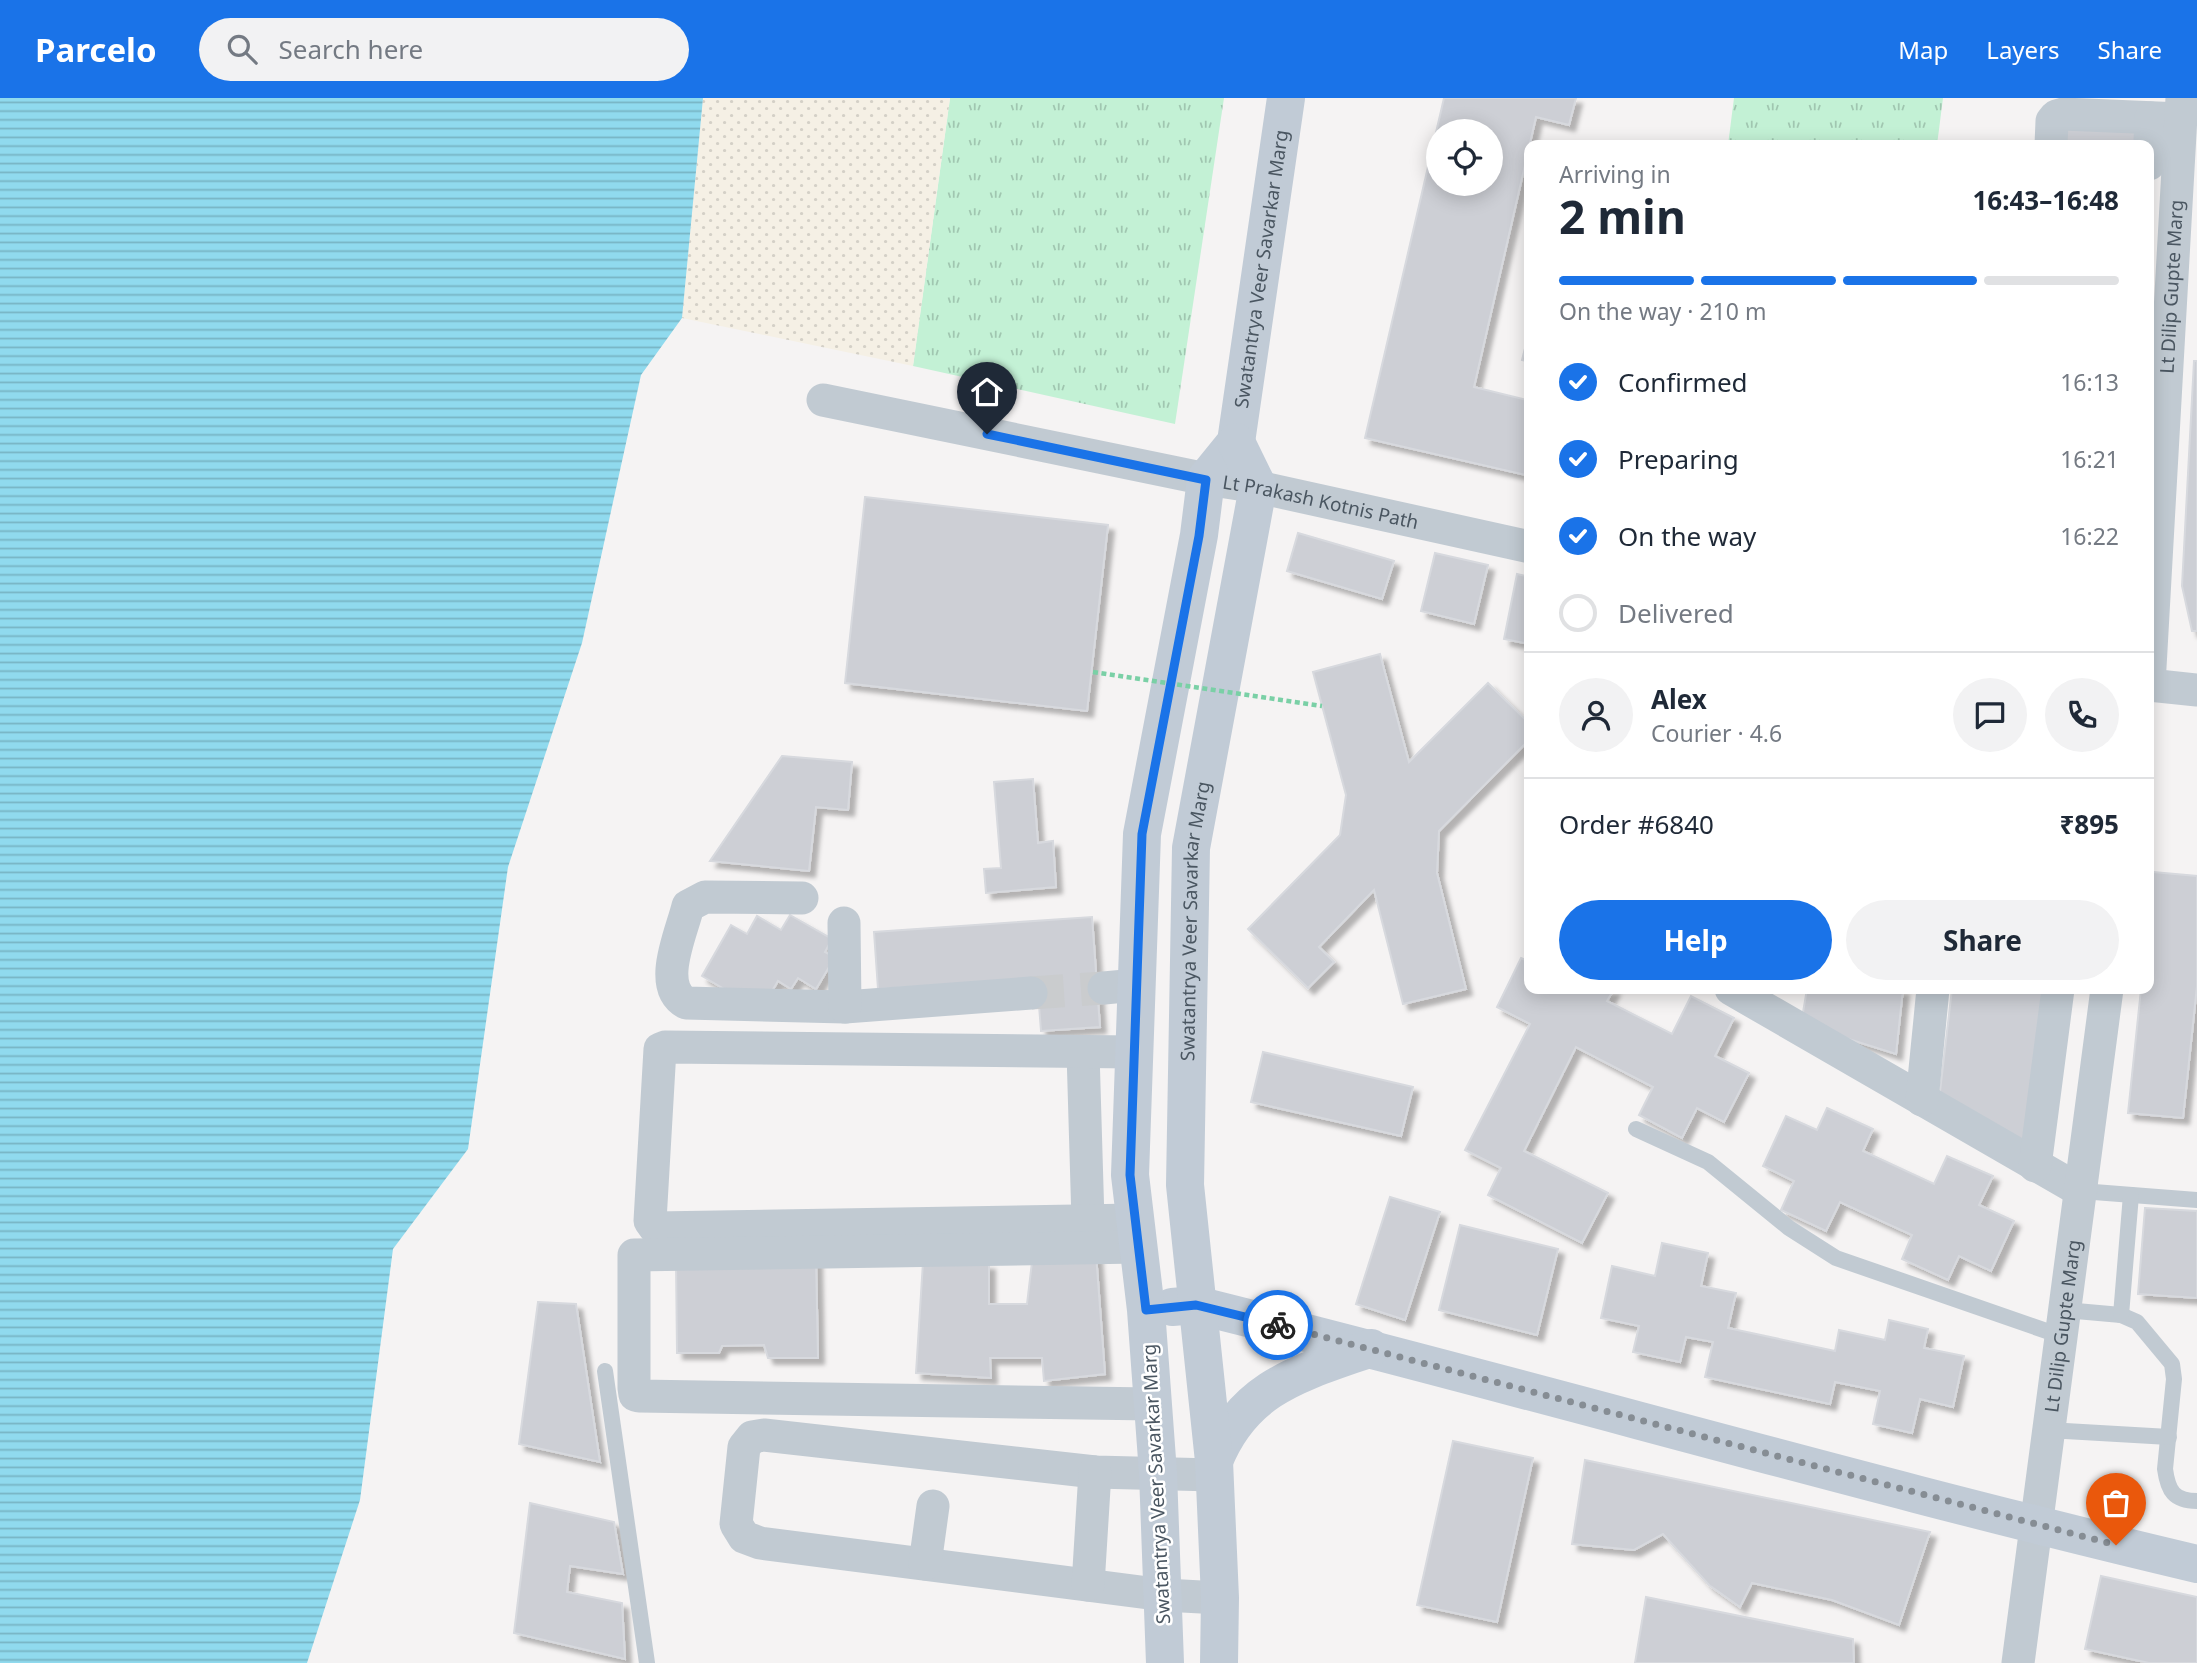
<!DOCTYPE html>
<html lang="en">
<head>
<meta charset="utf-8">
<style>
	:root { --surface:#fff; --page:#f2f2f3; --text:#1f2937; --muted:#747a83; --line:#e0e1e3; --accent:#1a73e8 }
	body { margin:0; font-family:"Noto Sans",sans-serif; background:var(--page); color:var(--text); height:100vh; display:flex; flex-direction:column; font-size:26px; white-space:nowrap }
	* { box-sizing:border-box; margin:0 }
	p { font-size:23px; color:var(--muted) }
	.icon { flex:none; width:38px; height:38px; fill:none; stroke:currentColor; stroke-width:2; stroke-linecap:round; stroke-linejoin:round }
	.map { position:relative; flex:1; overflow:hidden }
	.details { position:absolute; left:1524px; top:42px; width:630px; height:854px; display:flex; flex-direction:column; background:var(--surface); border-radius:14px; box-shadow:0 4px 18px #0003 }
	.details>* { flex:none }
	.tools { position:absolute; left:1426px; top:21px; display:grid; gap:14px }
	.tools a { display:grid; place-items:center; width:77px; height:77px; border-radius:50%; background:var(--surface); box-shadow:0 4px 18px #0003; font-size:35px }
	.pin { position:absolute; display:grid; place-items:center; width:60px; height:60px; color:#fff; margin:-72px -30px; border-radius:50% 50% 50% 0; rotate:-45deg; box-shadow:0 0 7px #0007 }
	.pin .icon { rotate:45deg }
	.courier { position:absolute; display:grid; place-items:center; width:70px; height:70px; margin:-35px; border:5px solid #1a73e8; border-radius:50%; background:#fff; color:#222; box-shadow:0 2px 9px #0007 }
	.head em { font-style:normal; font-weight:700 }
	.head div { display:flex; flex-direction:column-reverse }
	.head { display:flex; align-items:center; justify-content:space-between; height:119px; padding:0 35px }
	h1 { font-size:46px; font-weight:700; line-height:52px }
	.bar { display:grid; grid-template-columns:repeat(4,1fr); gap:10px 7px; align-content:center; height:84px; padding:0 35px }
	.bar i { height:9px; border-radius:5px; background:var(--line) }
	.bar .on { background:var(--accent) }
	.bar p { grid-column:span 4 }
	.line { display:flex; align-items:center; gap:18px; padding:0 35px; border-top:2px solid var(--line) }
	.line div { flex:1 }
	.round { display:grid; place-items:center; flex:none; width:74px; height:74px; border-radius:37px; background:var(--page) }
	ol { padding:0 35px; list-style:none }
	li { display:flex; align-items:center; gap:21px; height:77px }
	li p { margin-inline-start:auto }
	li .icon { padding:7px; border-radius:50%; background:var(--accent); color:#fff; stroke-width:4 }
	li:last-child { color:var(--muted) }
	li i { width:38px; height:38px; border:4px solid var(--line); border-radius:50% }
	.button { display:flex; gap:14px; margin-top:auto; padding:14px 35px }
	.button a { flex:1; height:80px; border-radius:42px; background:var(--accent); color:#fff; font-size:28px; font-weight:700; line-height:80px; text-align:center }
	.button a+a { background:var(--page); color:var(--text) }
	header { display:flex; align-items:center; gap:42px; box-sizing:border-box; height:98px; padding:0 35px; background:var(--accent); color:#fff }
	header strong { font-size:33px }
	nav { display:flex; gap:38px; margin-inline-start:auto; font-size:24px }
	.search { width:490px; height:63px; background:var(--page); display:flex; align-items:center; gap:18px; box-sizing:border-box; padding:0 24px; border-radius:38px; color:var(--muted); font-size:26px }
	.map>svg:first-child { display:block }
	.grass { fill:url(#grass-tufts) }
	.sand { fill:url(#sand-dots) }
	.water { fill:url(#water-rules) }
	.building { fill:#cdcfd5; stroke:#d7d9de; stroke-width:2; fill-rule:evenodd; filter:url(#shadow) }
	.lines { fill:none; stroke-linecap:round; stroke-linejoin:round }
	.street-tunnel { stroke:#caccce; stroke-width:33; stroke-dasharray:33 17; stroke-linecap:butt }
	.lane { stroke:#c1cad2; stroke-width:16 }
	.street { stroke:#c1cad2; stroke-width:33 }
	.secondary { stroke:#c1cbd6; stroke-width:38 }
	.path-bridge { stroke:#7ad0a6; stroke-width:4.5; stroke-dasharray:5 3.5; stroke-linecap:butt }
	.done { stroke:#868d94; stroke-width:7; stroke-dasharray:0 12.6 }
	.route { stroke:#1a73e8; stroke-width:9 }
	.labels { text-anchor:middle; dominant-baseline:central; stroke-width:5; stroke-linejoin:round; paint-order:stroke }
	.street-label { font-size:19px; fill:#4a5661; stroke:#fff }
</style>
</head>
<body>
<header>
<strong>Parcelo</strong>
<div class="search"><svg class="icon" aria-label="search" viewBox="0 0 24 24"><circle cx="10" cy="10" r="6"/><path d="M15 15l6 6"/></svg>Search here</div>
<nav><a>Map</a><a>Layers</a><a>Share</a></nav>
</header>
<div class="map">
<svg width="2197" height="1565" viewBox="0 0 2197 1565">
	<defs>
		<pattern id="grass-tufts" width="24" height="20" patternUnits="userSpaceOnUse" patternTransform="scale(1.75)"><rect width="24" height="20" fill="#c3f1d5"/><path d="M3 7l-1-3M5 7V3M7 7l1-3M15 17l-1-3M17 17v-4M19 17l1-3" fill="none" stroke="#a0c6b0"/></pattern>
		<pattern id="sand-dots" width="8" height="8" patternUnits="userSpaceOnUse" patternTransform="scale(1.75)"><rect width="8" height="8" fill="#f5f0e5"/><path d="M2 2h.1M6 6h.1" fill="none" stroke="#d4d0c7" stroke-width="1.8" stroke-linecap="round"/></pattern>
		<pattern id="water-rules" width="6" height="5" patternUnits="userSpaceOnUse" patternTransform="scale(1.75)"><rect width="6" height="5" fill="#90daee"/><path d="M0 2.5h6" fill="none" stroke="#78b4c4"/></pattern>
		<filter id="shadow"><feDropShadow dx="6" dy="6" stdDeviation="2" flood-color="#0004"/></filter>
	</defs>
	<rect width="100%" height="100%" fill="#f5f3f3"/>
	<g class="grass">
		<polygon points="950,0 1224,0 1175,326 913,268"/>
		<polygon points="1734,0 1943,0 1937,47 1728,47"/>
	</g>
	<polygon class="sand" points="703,0 950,0 913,268 682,220"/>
	<polygon class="water" points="0,0 703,0 682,220 641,277 582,545 508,769 468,1051 393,1151 360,1402 307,1565 0,1565"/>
	<g class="building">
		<path d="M1444,0H1576L1569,27L1536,19L1474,289L1527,302L1530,290V378L1365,340ZM1438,33H1491V86H1438Z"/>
		<polygon points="2065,21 2138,25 2137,47 2064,47"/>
		<polygon points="1530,231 1530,264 1522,262"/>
		<polygon points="2194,263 2197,263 2197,533 2192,533 2182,488"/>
		<polygon points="865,399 1108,427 1087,613 845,585"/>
		<polygon points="1298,435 1394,463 1382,501 1287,473"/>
		<polygon points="1435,455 1488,467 1474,526 1421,513"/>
		<polygon points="1517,476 1530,479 1530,546 1504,541"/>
		<polygon points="1380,556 1409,664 1488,585 1530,626 1530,641 1439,733 1437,775 1466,891 1403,906 1374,792 1319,849 1334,864 1308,890 1248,831 1340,737 1346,697 1313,574"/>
		<polygon points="782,658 852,664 848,712 816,709 809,773 710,763"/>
		<polygon points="1033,681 1038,745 1053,743 1056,789 986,795 984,771 1001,770 994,684"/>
		<polygon points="2153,774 2197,778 2197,888 2183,1020 2128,1015 2141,891 2149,891 2149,809"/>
		<polygon points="790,817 832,841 825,854 835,859 816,891 798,880 791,891 778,883 768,900 745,903 702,878 731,827 747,836 757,818 781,832"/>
		<polygon points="1092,819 1100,929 1041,933 1037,881 878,891 874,834"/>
		<polygon points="1521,860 1530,864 1530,891 1614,891 1607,903 1672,936 1691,898 1734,920 1715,958 1749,975 1724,1024 1697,1010 1682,1040 1639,1017 1653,989 1576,949 1524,1053 1608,1095 1582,1145 1488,1097 1501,1070 1465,1052 1530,926 1497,909"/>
		<polygon points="1807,891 1903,891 1896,956 1801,926"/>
		<polygon points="1952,891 2048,891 2031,1046 1939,1002"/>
		<polygon points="1263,954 1413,989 1401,1038 1251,1004"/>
		<polygon points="1827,1010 1873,1031 1863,1053 1934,1086 1947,1058 1993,1078 1979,1107 2014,1123 1991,1173 1959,1158 1948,1182 1902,1161 1912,1137 1840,1104 1826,1133 1781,1112 1794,1083 1763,1068 1786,1018 1817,1032"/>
		<polygon points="1390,1099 1440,1114 1405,1222 1356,1206"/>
		<polygon points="2145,1110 2197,1113 2197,1200 2138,1196"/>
		<polygon points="1460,1127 1558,1151 1537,1237 1439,1212"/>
		<polygon points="1662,1145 1708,1155 1701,1188 1736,1195 1728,1230 1835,1253 1839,1232 1885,1242 1889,1222 1928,1231 1924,1250 1964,1258 1953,1309 1920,1301 1912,1335 1873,1326 1880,1293 1835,1284 1830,1306 1705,1279 1713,1244 1686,1239 1680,1264 1633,1254 1639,1228 1601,1220 1612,1168 1655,1178"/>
		<polygon points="1096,1156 1105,1276 1044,1283 1042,1260 990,1260 991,1280 916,1275 923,1164 989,1166 989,1206 1027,1206 1032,1164"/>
		<polygon points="816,1160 818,1260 768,1260 764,1247 722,1248 719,1255 677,1255 676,1163"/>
		<polygon points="538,1204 576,1206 600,1364 519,1346"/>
		<polygon points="1453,1343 1533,1360 1497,1524 1417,1507"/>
		<polygon points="1585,1362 1930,1434 1899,1527 1832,1502 1752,1485 1740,1509 1709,1487 1663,1436 1634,1452 1572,1446"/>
		<polygon points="530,1405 614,1424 623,1476 570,1468 567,1494 622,1505 625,1561 514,1535"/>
		<polygon points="2101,1478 2197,1499 2197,1565 2149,1565 2085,1551"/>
		<polygon points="1646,1499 1853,1541 1854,1565 1635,1565"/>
	</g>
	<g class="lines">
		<polyline class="street-tunnel" points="1031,895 1104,890"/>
		<g class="lane">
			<polyline points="1636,1031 1708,1064 1789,1130 1836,1160 2061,1238"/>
			<polyline points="2081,1093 2197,1102"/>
			<path d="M2065,1212L2121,1217L2137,1224L2172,1266L2174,1281L2165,1371C2168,1393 2174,1403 2197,1403"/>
			<polyline points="2121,1217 2131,1097"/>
			<polyline points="605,1273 647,1565"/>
			<polyline points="2048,1332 2169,1339"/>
		</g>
		<g class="street">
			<polyline points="2051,47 2052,23 2056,18 2063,16 2181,21"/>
			<polyline points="2149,66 2151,20"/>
			<path id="s1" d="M823,302L1206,381L1258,389L1530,449"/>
			<path id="s2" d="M2149,587L2182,0"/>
			<polyline points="2149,587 2197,592"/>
			<path d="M802,800L705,799L688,808C682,834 656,888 686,905L845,909L1031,895"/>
			<polyline points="844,825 845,909"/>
			<polyline points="1104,890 1136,887"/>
			<polyline points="1731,891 2081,1093"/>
			<polyline points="1083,954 1088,1123"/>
			<polyline points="1134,954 665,949 660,951 650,1123 655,1130 1135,1122"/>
			<polyline points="1922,1002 1933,891"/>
			<polyline points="2035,1068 2058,891"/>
			<polyline points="1139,1149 634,1157 634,1290 635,1297 639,1298 1152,1306"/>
			<polyline points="1214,1377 1095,1374 764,1337 752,1339 744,1349 736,1426 744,1439 760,1445 1164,1497 1220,1500"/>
			<polyline points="925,1466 933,1408"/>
			<polyline points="1088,1487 1095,1374"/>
			<path id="s3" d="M2018,1565L2107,891"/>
		</g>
		<g class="secondary">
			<path d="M1172,1209L1196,1207C1531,1290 1862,1387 2197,1466"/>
			<path d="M1214,1363C1244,1288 1301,1275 1371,1250"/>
			<path id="s4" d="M1165,1565L1158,1375L1146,1212L1130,1077L1142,736L1199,437L1206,381L1236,344L1286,0"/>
			<path id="s5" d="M1219,1565L1220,1500L1214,1363L1185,1087L1191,750L1258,389L1236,344"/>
		</g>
		<polyline class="path-bridge" points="1093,574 1322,608"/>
	</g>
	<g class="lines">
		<polyline class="done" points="1278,1227 2116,1447"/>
		<polyline class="route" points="987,336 1206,382 1199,438 1142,736 1130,1077 1146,1212 1196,1207 1278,1227"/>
	</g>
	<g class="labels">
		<g class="street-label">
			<text stroke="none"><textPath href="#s4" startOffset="1414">Swatantrya Veer Savarkar Marg</textPath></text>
			<text stroke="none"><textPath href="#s2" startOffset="399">Lt Dilip Gupte Marg</textPath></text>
			<text stroke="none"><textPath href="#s1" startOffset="508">Lt Prakash Kotnis Path</textPath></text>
			<text stroke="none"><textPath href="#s5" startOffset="744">Swatantrya Veer Savarkar Marg</textPath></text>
			<text stroke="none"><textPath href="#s3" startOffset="340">Lt Dilip Gupte Marg</textPath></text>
			<text transform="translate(1156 1386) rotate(-93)">Swatantrya Veer Savarkar Marg</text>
		</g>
	</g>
</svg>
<div class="tools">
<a><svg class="icon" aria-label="locate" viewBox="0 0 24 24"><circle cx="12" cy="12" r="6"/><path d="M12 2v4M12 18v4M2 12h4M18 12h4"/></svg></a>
</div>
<div class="pin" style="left:2116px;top:1447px;background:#ea580c"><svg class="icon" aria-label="bag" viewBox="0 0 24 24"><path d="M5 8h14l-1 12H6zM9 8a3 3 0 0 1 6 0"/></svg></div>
<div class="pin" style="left:987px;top:336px;background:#1f2937"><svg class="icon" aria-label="home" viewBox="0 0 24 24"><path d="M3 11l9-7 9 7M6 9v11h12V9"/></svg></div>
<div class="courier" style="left:1278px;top:1227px"><svg class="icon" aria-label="bike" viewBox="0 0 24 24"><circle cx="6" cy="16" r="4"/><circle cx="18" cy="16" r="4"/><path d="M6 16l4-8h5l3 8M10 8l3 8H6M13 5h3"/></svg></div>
<section class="details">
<div class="head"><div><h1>2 min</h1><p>Arriving in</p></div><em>16:43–16:48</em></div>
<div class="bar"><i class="on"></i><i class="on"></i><i class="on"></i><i></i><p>On the way · 210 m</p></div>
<ol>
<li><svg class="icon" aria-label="check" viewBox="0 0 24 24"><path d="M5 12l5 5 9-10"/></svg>Confirmed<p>16:13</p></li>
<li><svg class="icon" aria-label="check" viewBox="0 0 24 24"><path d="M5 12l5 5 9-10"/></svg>Preparing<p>16:21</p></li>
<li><svg class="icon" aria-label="check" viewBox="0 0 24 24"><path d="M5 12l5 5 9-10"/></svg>On the way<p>16:22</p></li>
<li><i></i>Delivered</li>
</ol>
<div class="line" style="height:126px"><a class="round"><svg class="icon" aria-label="person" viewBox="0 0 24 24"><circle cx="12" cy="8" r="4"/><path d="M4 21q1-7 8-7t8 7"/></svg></a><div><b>Alex</b><p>Courier · 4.6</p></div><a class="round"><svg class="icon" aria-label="chat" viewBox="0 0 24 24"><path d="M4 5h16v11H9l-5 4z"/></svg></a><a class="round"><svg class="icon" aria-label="phone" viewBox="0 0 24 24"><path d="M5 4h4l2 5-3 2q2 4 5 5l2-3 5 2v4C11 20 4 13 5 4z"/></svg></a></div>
<div class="line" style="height:91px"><div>Order #6840</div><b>₹895</b></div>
<div class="button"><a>Help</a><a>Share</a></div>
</section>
</div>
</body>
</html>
